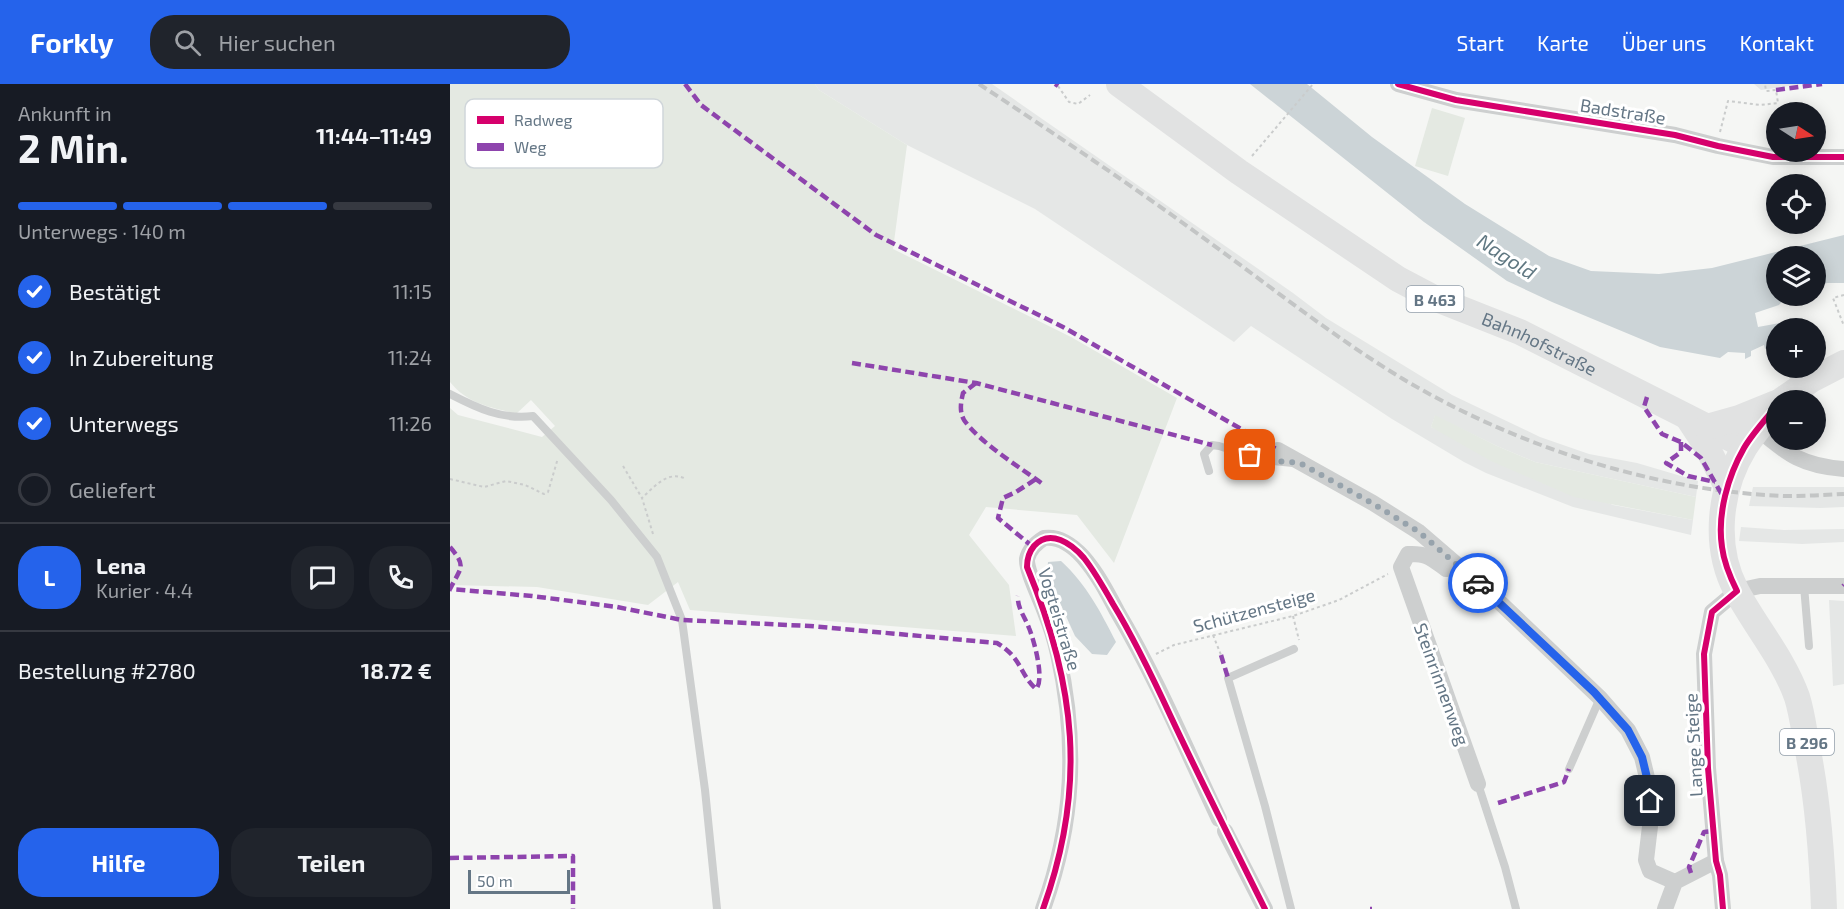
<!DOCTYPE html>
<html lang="de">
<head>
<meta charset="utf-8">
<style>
	:root { --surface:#171b24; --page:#20242c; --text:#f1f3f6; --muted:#9ea1a6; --line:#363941; --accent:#2563eb }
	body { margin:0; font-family:"Exo 2",sans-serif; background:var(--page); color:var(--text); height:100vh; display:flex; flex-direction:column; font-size:22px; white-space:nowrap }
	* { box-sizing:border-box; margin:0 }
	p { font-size:20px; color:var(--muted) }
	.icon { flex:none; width:33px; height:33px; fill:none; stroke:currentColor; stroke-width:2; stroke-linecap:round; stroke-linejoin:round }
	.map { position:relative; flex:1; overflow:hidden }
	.panel { display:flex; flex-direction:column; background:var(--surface); width:450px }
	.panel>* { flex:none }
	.needle { width:39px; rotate:102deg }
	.fabs { position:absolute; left:1316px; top:18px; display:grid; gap:12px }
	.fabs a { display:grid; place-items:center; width:60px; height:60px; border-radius:50%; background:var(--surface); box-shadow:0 3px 15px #0003; font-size:30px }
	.scale { position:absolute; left:18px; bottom:15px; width:102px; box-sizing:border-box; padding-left:6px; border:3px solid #647685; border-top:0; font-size:16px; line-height:21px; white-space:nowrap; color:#647685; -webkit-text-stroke:4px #fff; paint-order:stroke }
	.pin { position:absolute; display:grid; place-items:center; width:51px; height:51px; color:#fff; margin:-26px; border-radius:12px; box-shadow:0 3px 9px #0006 }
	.courier { position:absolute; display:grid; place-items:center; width:60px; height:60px; margin:-30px; border:4px solid #2563eb; border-radius:50%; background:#fff; color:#222; box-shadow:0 2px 8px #0007 }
	.headline em { font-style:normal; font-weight:700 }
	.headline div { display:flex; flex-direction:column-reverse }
	.headline { display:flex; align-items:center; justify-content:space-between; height:102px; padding:0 18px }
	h1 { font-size:39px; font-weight:700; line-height:45px }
	.bar { display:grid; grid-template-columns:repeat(4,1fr); gap:9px 6px; align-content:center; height:72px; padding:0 18px }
	.bar i { height:8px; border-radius:4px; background:var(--line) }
	.bar .active { background:var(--accent) }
	.bar p { grid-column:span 4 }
	.line { display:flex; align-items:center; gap:15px; padding:0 18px; border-top:2px solid var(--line) }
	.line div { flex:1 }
	.round { display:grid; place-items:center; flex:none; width:63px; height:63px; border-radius:24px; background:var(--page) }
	ol { padding:0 18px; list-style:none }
	li { display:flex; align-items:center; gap:18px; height:66px }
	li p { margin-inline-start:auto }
	li .icon { padding:6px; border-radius:50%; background:var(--accent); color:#fff; stroke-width:4 }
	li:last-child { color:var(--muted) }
	li i { width:33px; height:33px; border:3px solid var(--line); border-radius:50% }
	.cta { display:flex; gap:12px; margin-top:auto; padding:12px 18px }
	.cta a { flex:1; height:69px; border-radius:24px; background:var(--accent); color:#fff; font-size:24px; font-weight:700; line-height:69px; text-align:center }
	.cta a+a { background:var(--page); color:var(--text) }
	header { display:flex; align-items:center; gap:36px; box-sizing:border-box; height:84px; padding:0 30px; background:var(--accent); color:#fff }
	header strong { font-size:28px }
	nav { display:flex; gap:33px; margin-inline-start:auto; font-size:21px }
	.search { width:420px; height:54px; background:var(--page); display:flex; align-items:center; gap:15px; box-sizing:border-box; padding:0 21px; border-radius:24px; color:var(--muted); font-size:22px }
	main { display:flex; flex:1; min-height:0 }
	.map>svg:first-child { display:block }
	.built { fill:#e5e7e6 }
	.green { fill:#e4e9e2 }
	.water { fill:#ccd4d7 }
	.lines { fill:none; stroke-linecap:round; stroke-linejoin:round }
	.path { stroke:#cacccc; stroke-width:2; stroke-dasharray:3 3; stroke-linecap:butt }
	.lane { stroke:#cdcfcf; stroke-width:8 }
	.street { stroke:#cdcfcf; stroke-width:16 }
	.primary { stroke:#e1e2e2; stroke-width:26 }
	.rail { stroke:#c3c5c5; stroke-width:4; stroke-dasharray:9 4.5; stroke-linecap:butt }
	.quiet { stroke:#8e44ad; stroke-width:4.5; stroke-dasharray:9 4.5; stroke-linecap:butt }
	.cycleway-casing { stroke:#fff; stroke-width:10 }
	.cycleway { stroke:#d6006c; stroke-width:6 }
	.done { stroke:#97a3ac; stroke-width:6; stroke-dasharray:0 10.8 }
	.route { stroke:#2563eb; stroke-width:8 }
	.labels { text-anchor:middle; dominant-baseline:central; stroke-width:6; stroke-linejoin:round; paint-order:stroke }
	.shield { fill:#fff; stroke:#929faa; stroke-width:1.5 }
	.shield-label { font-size:16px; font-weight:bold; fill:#647685 }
	.street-label { font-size:18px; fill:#647685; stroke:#fff }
	.water-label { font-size:20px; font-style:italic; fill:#607882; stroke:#fff }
	.key { fill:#fff; stroke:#d0d6da; stroke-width:1.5 }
	.key-label { font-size:16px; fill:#647685 }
</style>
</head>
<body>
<header>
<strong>Forkly</strong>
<div class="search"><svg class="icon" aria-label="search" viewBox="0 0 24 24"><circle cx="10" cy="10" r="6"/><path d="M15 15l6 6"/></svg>Hier suchen</div>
<nav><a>Start</a><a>Karte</a><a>Über uns</a><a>Kontakt</a></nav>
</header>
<main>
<section class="panel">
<div class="headline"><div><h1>2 Min.</h1><p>Ankunft in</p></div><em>11:44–11:49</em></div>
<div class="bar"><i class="active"></i><i class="active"></i><i class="active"></i><i></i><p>Unterwegs · 140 m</p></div>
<ol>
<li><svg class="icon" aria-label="check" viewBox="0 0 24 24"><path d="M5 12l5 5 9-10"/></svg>Bestätigt<p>11:15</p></li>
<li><svg class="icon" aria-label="check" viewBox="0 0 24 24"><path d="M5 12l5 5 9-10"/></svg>In Zubereitung<p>11:24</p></li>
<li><svg class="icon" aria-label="check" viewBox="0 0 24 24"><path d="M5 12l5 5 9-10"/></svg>Unterwegs<p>11:26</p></li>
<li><i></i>Geliefert</li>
</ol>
<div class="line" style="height:108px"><b class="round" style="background:var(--accent);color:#fff">L</b><div><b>Lena</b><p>Kurier · 4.4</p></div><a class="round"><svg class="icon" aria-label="chat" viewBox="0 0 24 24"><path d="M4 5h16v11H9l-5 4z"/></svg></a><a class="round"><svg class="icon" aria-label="phone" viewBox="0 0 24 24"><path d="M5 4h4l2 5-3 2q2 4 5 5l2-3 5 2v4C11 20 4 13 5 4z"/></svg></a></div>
<div class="line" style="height:78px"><div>Bestellung #2780</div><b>18.72 €</b></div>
<div class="cta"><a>Hilfe</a><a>Teilen</a></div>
</section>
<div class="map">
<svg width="1394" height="825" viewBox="0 0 1394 825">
	<rect width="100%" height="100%" fill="#f5f6f4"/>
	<g class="built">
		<polygon points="365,0 542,0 843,209 876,234 1002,311 1090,353 1139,370 1187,379 1248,397 1246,413 1085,378 1047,362 985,332 981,343 1163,421 1243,436 1241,451 1123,423 1036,389 1014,378 942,335 801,242 784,258 585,125 457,61 369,6"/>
		<polygon points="1304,0 1353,0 1311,6"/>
		<polygon points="1303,403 1394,403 1394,423 1370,424 1299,422"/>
		<polygon points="1291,443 1334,446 1394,445 1394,458 1352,460 1289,457"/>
		<polygon points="1379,516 1394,517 1394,600 1383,602"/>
	</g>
	<g class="green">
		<path d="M0,0H365L369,6L457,61L443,165L621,253L727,314L664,479L627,431L536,423L519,451L559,501L566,552L240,526L228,498L198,521L87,503L0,501V324L8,331L92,353L105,342L81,316L66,330C39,322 19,321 0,298Z"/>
		<polygon points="982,24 1015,34 998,92 965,82"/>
		<polygon points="985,331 1047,362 1085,378 1246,413 1243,436 1124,413 1041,377 981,343"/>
	</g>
	<g class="water">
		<polygon points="800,0 857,0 922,53 1015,120 1099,172 1141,187 1209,190 1262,184 1394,151 1394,199 1377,199 1365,204 1365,172 1326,172 1326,212 1344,212 1334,215 1329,221 1305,229 1308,243 1330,239 1331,244 1326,244 1326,261 1315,265 1314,261 1301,267 1301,272 1295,275 1295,269 1278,268 1270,274 1210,263 1102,218 1057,197 974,138"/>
		<path d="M611,477C637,501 650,527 666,558L657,571L642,570L625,552L597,490L598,478Z"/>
	</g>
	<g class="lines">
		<g class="path">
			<polyline points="608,2 619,18 628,20 640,11"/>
			<polyline points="1270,48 1278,17 1310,21 1328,19 1326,6 1316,7 1315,0"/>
			<polyline points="802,72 863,0"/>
			<polyline points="1394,211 1383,214 1394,242"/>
			<polyline points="173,382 192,414"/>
			<polyline points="0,395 34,403 56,397 75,401 94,410 98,408 108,374"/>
			<path d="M203,450L192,414C204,403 217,387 234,394"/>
			<polyline points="843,532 849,556"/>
			<polyline points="763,551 771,571"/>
			<polyline points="706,570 724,561 843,532 889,516 938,490"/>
		</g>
		<g class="lane">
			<path d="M0,310C27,324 52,336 83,332L161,416L207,473L232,536L255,706L267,825"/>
			<polyline points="759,387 754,370 762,361 769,362 813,376 843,379"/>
			<polyline points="1354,502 1359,562"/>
			<polyline points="1119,685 1150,614"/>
			<polyline points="1028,700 1055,783 1066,825"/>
			<polyline points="841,825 815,722 778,594 844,565"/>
		</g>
		<g class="street">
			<polyline points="948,0 1006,16 1225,51 1268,62 1323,73 1394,73"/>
			<path d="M1308,345C1338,371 1353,382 1394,385"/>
			<polyline points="828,366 923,419 969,448 1041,510 1150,614 1178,646 1192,673 1199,702 1201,734 1196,776 1200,787 1225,798"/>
			<path d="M996,485C981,474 977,469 958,470L951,483L1028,700"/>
			<polyline points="775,747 815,825"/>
			<path d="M593,825C624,739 628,659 608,570C605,557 601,543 596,531C592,518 576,487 577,475C579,466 586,459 594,454C609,452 623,462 633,473C647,489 657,508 667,527C706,593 736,665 769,735"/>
			<polyline points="1215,825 1225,798 1266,777"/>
			<polyline points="1273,825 1270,791 1266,777 1258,684 1254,570 1262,528 1287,507 1310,502 1394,502"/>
		</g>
		<g class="primary">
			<path id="s1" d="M669,0L789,88L948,195L984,214L1070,248L1295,362"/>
			<polyline points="1332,316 1361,296 1394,279"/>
			<path d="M1326,323C1315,336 1304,349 1295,363C1269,405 1263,462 1286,506C1305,542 1333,574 1347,613C1352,629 1354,646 1357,662C1368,716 1372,770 1374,825"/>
			<polyline points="1238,334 1257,363 1277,403"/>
			<polyline points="1257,343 1289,334 1326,319"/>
		</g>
		<path class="rail" d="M529,0C603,49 677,98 748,150C816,199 882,252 953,295C1066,362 1203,407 1335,412C1355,412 1374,411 1394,410"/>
		<g class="quiet">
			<polyline points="235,0 251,21 426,151 613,243 828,366"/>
			<polyline points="605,0 608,2"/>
			<polyline points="1326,6 1372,0"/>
			<polyline points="402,279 526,299 762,361"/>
			<path d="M526,299L513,309C511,318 509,327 514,336C530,359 571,384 594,401"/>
			<polyline points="1197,313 1194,323 1212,350 1231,358 1251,374 1275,416"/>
			<polyline points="1231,358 1231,368 1216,379 1238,392 1265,398"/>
			<path d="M0,463C17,483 11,483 0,505L82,512L167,523L232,536L360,542L547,559C572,574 569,589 586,605C595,596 584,556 579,544C575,533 567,524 568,512"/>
			<polyline points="583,463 548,434 553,414 566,408 586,395"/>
			<polyline points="1393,502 1394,501"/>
			<polyline points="771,571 778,594"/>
			<polyline points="1048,719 1114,698 1119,685"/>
			<polyline points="0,774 123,772 123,825"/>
			<polyline points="1241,789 1239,783 1254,748 1264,747"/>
			<polyline points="920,825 922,825"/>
		</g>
		<g class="cycleway-casing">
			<g id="cycleway">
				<polyline points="948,0 1006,16 1225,51 1268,62 1323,73 1394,73"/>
				<path d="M593,825C637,703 626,601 577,483C577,475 579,468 584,462C600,444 622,460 634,474C645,488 654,504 663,520C685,556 703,594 721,633C751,697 783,761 815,825"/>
				<path d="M1273,825L1270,791L1266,777L1258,684L1254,570L1262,528L1287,507C1280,493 1274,479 1272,463C1267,430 1278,392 1294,364C1303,349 1315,336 1326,323"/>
			</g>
		</g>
		<use href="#cycleway" class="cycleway"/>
	</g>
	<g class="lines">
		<polyline class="done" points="800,371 813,376 850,379 922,419 969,448 1028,499"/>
		<polyline class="route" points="1028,499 1144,608 1178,646 1192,673 1199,702 1200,717"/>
	</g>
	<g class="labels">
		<g class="shield">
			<rect x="956.5" y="202" width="57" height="26" rx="4.5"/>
			<rect x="1330" y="645" width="54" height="26" rx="4.5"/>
		</g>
		<g class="shield-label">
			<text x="985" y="215">B 463</text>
			<text x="1357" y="658">B 296</text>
		</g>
		<g class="street-label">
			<text transform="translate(1173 27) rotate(9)">Badstraße</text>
			<text stroke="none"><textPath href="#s1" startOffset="496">Bahnhofstraße</textPath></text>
			<text transform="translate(804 526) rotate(-15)">Schützensteige</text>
			<text transform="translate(610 535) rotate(73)">Vogteistraße</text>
			<text transform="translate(992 600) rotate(70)">Steinrinnenweg</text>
			<text transform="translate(1243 661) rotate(-93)">Lange Steige</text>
		</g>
		<g class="water-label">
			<text transform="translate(1057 172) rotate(33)">Nagold</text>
		</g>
	</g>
	<rect x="15" y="15" width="198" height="69" rx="9" class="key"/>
	<rect x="27" y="32" width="27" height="8" fill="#d6006c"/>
	<rect x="27" y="59" width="27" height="8" fill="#8e44ad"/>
	<g class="key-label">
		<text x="64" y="42">Radweg</text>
		<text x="64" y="69">Weg</text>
	</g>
</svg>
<div class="fabs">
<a><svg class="needle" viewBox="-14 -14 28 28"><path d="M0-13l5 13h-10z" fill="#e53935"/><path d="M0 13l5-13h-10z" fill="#9ea1a6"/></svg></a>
<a><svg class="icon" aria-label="locate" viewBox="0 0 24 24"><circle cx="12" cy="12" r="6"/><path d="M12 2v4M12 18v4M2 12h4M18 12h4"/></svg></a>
<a><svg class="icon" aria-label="layers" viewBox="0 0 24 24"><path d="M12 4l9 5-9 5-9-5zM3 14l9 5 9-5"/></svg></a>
<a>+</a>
<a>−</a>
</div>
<div class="scale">50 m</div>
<div class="pin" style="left:800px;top:371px;background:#ea580c"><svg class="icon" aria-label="bag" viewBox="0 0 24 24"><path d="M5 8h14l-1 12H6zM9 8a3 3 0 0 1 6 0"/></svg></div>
<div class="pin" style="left:1200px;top:717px;background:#1f2937"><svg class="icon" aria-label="home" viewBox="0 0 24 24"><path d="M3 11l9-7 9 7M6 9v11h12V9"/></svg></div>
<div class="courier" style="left:1028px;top:499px"><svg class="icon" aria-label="car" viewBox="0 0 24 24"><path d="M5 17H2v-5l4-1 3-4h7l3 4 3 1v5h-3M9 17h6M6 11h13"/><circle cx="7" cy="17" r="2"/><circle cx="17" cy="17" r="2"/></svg></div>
</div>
</main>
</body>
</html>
